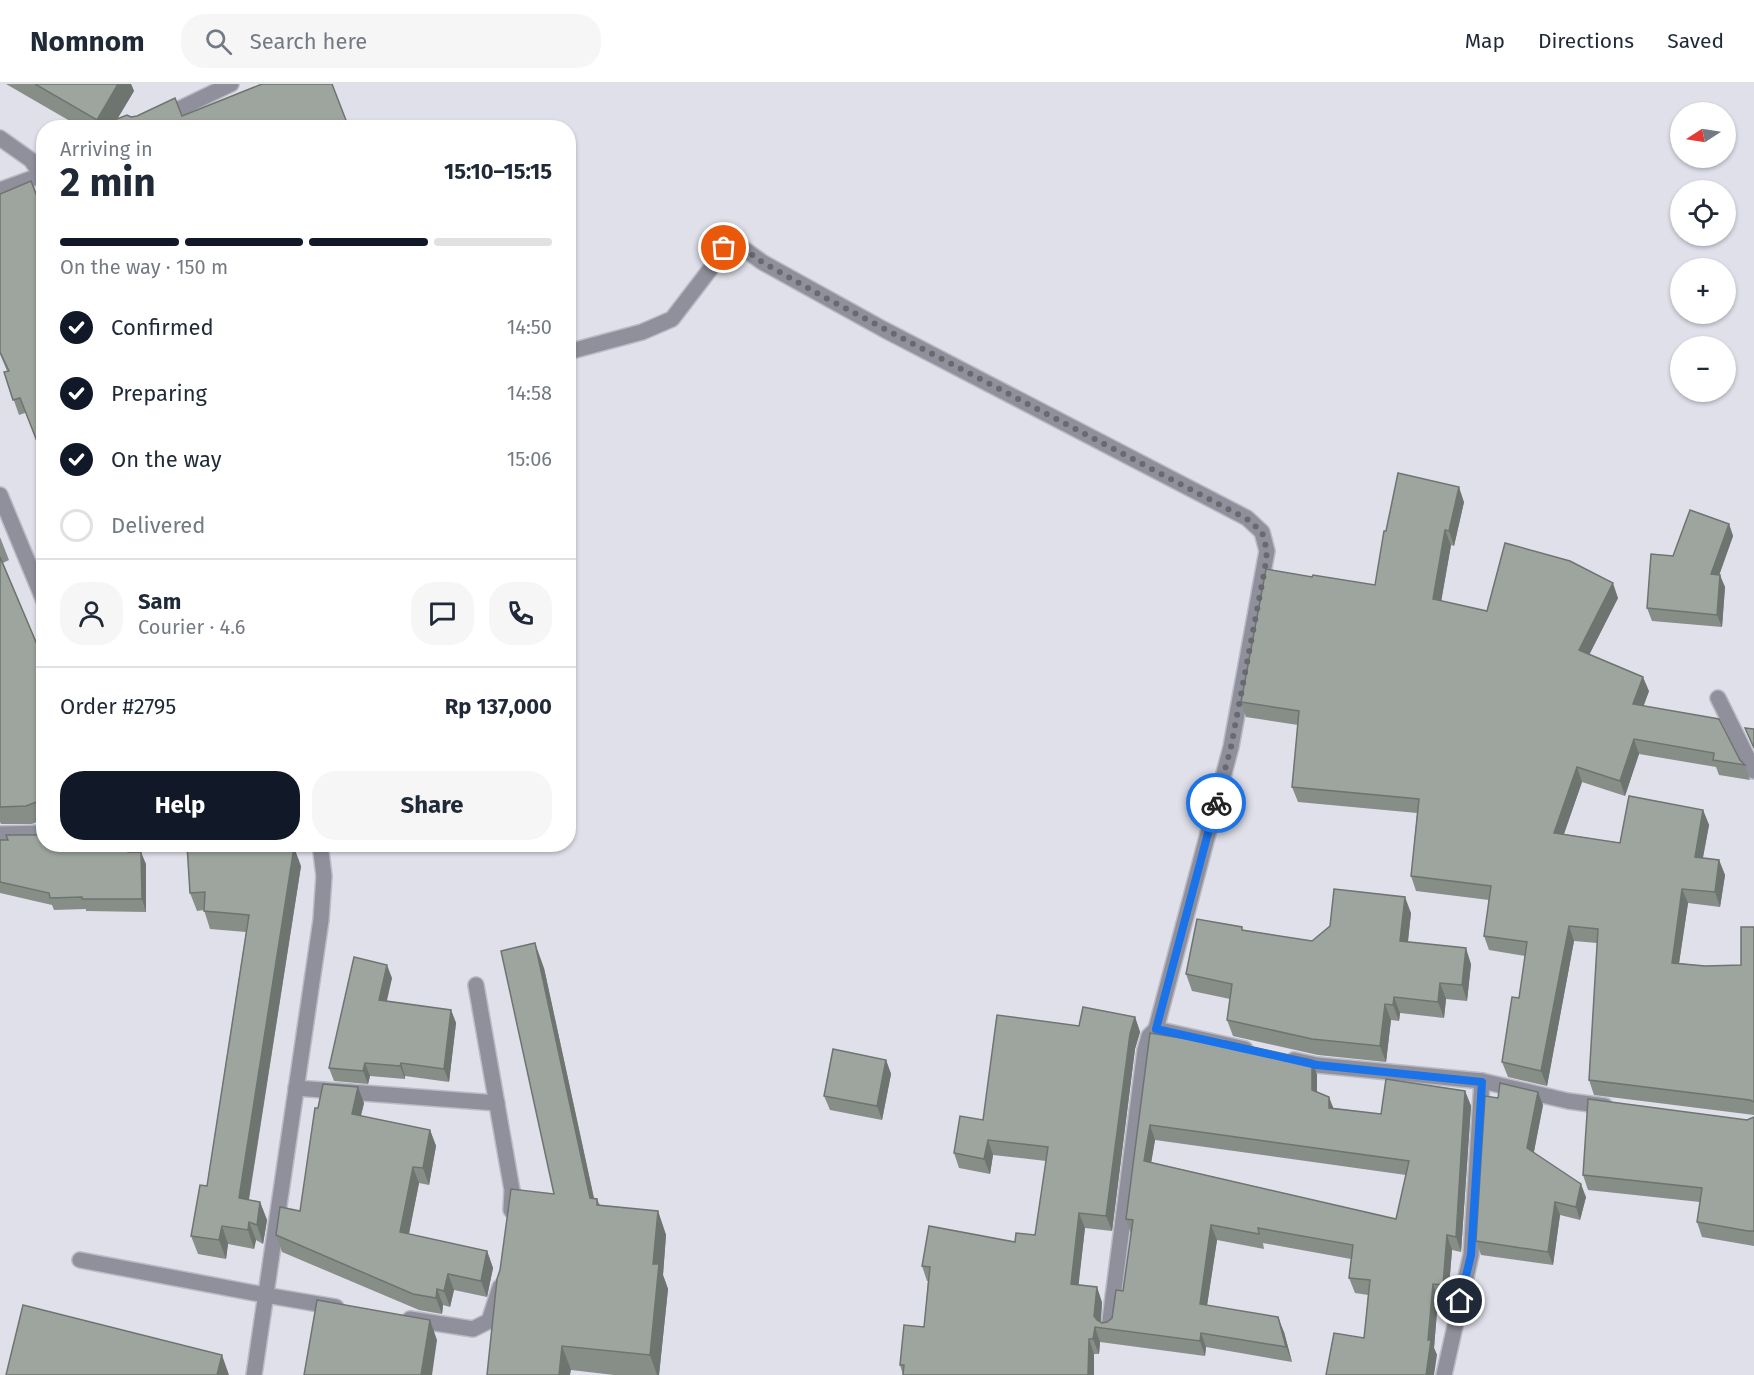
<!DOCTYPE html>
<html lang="en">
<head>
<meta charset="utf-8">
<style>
	:root { --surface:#fff; --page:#f6f6f7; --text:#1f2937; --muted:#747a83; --line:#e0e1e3; --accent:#111827 }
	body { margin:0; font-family:"Fira Sans",sans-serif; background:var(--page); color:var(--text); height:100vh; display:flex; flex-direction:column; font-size:22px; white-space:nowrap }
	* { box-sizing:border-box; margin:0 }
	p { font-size:20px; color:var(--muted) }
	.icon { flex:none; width:33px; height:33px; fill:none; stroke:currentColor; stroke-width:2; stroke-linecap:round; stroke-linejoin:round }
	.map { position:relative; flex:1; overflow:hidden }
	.panel { position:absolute; left:36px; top:36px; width:540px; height:732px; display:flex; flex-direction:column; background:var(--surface); border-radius:24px; box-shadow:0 2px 4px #0004 }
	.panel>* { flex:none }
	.needle { width:39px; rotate:258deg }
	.buttons { position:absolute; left:1670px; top:18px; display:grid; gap:12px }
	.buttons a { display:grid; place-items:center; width:66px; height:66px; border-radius:50%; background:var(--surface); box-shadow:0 2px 4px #0004; font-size:30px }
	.pin { position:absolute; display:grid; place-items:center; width:51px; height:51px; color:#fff; margin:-26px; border:3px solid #fff; border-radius:50%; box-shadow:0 2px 6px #0007 }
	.courier { position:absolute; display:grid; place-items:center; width:60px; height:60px; margin:-30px; border:4px solid #1a73e8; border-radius:50%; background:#fff; color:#222; box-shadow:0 2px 8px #0007 }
	.head em { font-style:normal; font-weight:700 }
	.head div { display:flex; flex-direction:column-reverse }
	.head { display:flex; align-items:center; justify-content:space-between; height:102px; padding:0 24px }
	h1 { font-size:39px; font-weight:700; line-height:45px }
	.bar { display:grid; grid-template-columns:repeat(4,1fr); gap:9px 6px; align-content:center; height:72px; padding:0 24px }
	.bar i { height:8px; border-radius:4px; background:var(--line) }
	.bar .on { background:var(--accent) }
	.bar p { grid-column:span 4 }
	.line { display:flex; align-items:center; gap:15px; padding:0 24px; border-top:2px solid var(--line) }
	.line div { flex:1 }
	.round { display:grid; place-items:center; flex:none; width:63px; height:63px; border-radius:24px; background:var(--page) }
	ol { padding:0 24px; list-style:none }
	li { display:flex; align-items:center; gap:18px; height:66px }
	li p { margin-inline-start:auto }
	li .icon { padding:6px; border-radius:50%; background:var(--accent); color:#fff; stroke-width:4 }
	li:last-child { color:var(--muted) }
	li i { width:33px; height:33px; border:3px solid var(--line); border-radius:50% }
	.primary-button { display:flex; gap:12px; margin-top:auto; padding:12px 24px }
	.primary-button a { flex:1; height:69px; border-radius:24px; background:var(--accent); color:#fff; font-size:24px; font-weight:700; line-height:69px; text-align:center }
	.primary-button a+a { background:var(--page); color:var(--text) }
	header { display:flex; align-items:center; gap:36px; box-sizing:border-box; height:84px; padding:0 30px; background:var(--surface); border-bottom:2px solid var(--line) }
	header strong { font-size:28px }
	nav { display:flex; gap:33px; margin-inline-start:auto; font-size:21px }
	.search { width:420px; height:54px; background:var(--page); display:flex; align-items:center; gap:15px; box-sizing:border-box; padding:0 21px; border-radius:24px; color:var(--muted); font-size:22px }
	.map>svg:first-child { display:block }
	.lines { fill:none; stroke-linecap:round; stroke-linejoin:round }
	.minor-casing { stroke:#bbbbc5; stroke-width:18 }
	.minor { stroke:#90909d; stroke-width:15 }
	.wall { fill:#878e88; fill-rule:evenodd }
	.shaded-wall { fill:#6e746f }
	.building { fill:#9da59e; stroke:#6e746f; stroke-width:1.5; fill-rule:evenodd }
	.done { stroke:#696970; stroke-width:6; stroke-dasharray:0 10.8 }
	.route { stroke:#1a73e8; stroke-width:8 }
</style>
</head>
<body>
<header>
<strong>Nomnom</strong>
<div class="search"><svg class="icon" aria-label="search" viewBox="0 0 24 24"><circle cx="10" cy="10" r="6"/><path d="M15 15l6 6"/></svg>Search here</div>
<nav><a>Map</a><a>Directions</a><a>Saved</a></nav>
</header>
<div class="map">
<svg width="1754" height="1291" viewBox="0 0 1754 1291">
	<rect width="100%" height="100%" fill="#e0e0eb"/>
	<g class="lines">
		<g class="minor-casing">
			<g id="minor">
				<polyline points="140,44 231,0"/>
				<polyline points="0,54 31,76 44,95"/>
				<polyline points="0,106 44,90"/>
				<polyline points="568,268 642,248 672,235 718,175 724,164 732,160 740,162 762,178 883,245 1247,434 1262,448 1267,467 1231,663 1156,945 1149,952 1145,966 1109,1244"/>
				<polyline points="0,411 44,517"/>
				<polyline points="1718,614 1754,687"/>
				<polyline points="0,750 44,749"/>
				<polyline points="476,901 512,1106 511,1126"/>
				<polyline points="1156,945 1245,965"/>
				<polyline points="1294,976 1317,981 1482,997"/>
				<polyline points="296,1004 497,1019"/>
				<polyline points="80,1176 265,1211 336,1223"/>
				<polyline points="410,1235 473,1245 489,1237 500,1203"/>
				<polyline points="254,1291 321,836 324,792 320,760"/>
				<polyline points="1444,1291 1471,1171 1482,997 1568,1017 1605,1022"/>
			</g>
		</g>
		<use href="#minor" class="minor"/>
	</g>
	<g class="wall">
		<polygon points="6,0 131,0 134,7 117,35 131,33 182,32 349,44 82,44"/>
		<polygon points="0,110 25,329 19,331 4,288 7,287 0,270"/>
		<polygon points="1464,418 1454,462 1451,461 1441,517 1487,527 1618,514 1589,571 1649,607 1643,622 1740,676 1745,681 1750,696 1719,691 1716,683 1639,670 1625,712 1582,698 1564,750 1620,759 1703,726 1709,741 1703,774 1719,776 1725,791 1720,823 1688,819 1679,879 1705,882 1741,881 1754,843 1754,1031 1594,1011 1589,996 1597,859 1574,857 1547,1002 1508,993 1502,978 1519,914 1525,872 1489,866 1484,852 1489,816 1416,807 1411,792 1417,729 1298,718 1292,703 1298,641 1246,633 1241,618 1312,493 1375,501 1386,447"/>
		<polygon points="1729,440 1733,452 1719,491 1725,503 1722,543 1652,537 1647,524"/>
		<polygon points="0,453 9,476 3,479 44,577 44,735 32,740 1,740 0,738"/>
		<polygon points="0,756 133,768 146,780 146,828 86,827 86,825 54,826 52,821 0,809"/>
		<polygon points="301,782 249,1116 260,1118 267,1136 263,1160 256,1156 254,1165 228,1160 226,1175 198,1170 191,1152 207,1102 246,848 210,845 204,826 197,827 190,809"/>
		<polygon points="1411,829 1408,858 1471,880 1467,917 1446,915 1444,934 1400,929 1399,937 1391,936 1386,978 1318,971 1233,952 1227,936 1230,915 1192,907 1186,890 1243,846 1312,857"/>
		<polygon points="544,884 594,1114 597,1115 600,1121 658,1127 666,1151 663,1191 668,1205 659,1291 614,1291 571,1286 487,1291 554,1110"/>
		<polygon points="392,894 386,917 451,926 456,939 449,998 405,992 405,995 370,992 368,1000 334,997 329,984"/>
		<path d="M1135,933L1140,948L1135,965L1112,1147L1085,1144L1078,1201L1102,1218L1101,1238H1107L1112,1234L1123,1207L1131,1150L1126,1135L1150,949L1312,976L1317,991V1008L1333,1024L1381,1030L1465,1007L1471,1022L1461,1168L1452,1166L1448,1215H1438L1434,1264L1437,1271L1364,1254L1368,1211L1355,1209L1349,1194L1351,1175L1263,1159L1264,1165L1217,1156L1207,1221L1284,1248L1292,1278L1206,1263L1205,1272L1100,1258L1099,1270H1094V1291H903L900,1281L924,1243L928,1197H927L922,1182L1035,1151L1046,1077L993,1071L990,1090L959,1084L954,1069L983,1036L1079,942ZM1155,1056L1406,1091L1396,1135L1151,1078Z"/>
		<polygon points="886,976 891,990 882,1036 830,1026 824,1012"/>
		<polygon points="364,1019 361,1032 430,1046 436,1062 429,1101 419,1099 409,1150 487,1167 493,1184 487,1213 454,1206 450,1223 443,1221 442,1230 419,1226 282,1168 276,1151 300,1127 318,1024"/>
		<polygon points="1543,1021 1534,1068 1586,1113 1580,1136 1560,1131 1553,1181 1481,1171 1476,1157"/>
		<polygon points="1754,1033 1754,1162 1702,1153 1697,1138 1700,1118 1588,1106 1583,1091"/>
	</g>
	<g class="shaded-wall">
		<polygon points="118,0 131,0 134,7 112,44 104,40 106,44 100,44 97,36"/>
		<polygon points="1459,403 1464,418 1454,462 1449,447"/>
		<polygon points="1729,440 1733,452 1715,503 1711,490"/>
		<polygon points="1445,446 1451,461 1439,530 1433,515"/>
		<polygon points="1720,491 1725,503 1722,543 1717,531"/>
		<polygon points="1613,499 1618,514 1584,581 1579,566"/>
		<polygon points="1643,593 1649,607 1639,635 1633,620"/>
		<polygon points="1634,655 1639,670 1625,712 1620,697"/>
		<polygon points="1577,683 1582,698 1559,764 1554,749"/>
		<polygon points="1703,726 1709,741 1700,788 1695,773"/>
		<polygon points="128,760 130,760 133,768 132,780 128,768"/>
		<polygon points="294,763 301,782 246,1132 239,1114"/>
		<polygon points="141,768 146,780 146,828 142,815"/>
		<polygon points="1719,776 1725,791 1720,823 1715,808"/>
		<polygon points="1682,805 1688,819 1677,893 1672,879"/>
		<polygon points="1405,813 1411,829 1406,873 1400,857"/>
		<polygon points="1569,842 1574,857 1547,1002 1541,987"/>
		<polygon points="535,859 544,884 599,1138 590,1114"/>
		<polygon points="1466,864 1471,880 1467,917 1462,901"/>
		<polygon points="387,881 392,894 384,930 379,916"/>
		<polygon points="1440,899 1446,915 1444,934 1438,918"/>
		<polygon points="1394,913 1400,929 1399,937 1393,921"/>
		<polygon points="1385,920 1391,936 1386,978 1380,962"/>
		<polygon points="451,926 456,939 449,998 444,985"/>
		<polygon points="1135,933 1140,948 1135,965 1112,1147 1106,1132 1130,950"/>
		<polygon points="886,976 891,990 882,1036 877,1022"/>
		<polygon points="1312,976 1317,991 1317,1021 1312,1006"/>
		<polygon points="365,979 370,992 368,1000 363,987"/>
		<polygon points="401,979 405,992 405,995 400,982"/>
		<polygon points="358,1003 364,1019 357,1046 352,1030"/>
		<polygon points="1465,1007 1471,1022 1461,1168 1456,1153"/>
		<polygon points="1538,1008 1543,1021 1532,1077 1527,1064"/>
		<polygon points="1329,1013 1335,1028 1329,1024"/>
		<polygon points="1150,1041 1155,1056 1149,1092 1144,1077"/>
		<polygon points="430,1046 436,1062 429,1101 423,1084"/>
		<polygon points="988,1056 993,1071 990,1090 984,1075"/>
		<polygon points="413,1083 419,1099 406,1164 400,1148"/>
		<polygon points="1581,1100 1586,1113 1580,1136 1576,1123"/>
		<polygon points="260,1118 267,1136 263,1160 257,1141"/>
		<polygon points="1555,1118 1560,1131 1553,1181 1548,1168"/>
		<polygon points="658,1127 666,1151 663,1191 668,1205 659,1291 657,1291 650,1271 653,1180"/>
		<polygon points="1079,1129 1085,1144 1077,1215 1071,1200"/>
		<polygon points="249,1138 256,1156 254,1165 248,1146"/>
		<polygon points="1211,1141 1217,1156 1205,1235 1200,1220"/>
		<polygon points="222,1142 228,1160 226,1175 219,1156"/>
		<polygon points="1447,1151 1452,1166 1448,1215 1443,1201"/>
		<polygon points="487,1167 493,1184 487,1213 481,1197"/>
		<polygon points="448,1190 454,1206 450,1223 444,1207"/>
		<polygon points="1433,1200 1438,1215 1434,1264 1437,1271 1434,1291 1426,1291"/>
		<polygon points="1097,1203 1102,1218 1100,1244 1094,1232"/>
		<polygon points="437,1205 443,1221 442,1230 436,1214"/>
		<polygon points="1278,1233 1284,1248 1292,1278 1286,1263"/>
		<polygon points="430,1236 437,1256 432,1291 421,1291"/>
		<polygon points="1095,1243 1100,1258 1099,1270 1093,1255"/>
		<polygon points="1201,1249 1206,1263 1205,1272 1200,1257"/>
		<polygon points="1089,1255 1094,1270 1094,1291 1088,1291"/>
		<polygon points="562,1262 571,1286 570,1291 559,1291"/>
		<polygon points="222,1271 229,1291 217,1291"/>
	</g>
	<g class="building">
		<polygon points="35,0 118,0 97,36"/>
		<polygon points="262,0 332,0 349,44 110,44 104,40 127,31 131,33 137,32 175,14 182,32"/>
		<polygon points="31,97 44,130 44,375 20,314 13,316 4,288 9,287 0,268 0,110"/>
		<polygon points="1398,389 1459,403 1449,447 1445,446 1433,515 1487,527 1505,459 1570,477 1613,499 1579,566 1643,593 1633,620 1719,635 1740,676 1745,681 1713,676 1714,669 1634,655 1620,697 1577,683 1554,749 1620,759 1629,712 1703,726 1695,773 1719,776 1715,808 1682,805 1672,879 1705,882 1741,881 1741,843 1754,843 1754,1018 1750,1016 1589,996 1598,845 1569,842 1541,987 1502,978 1512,913 1519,914 1527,858 1484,852 1491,802 1411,792 1419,715 1292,703 1299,627 1241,618 1266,485 1312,493 1313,491 1375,501 1384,447 1386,447"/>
		<polygon points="1690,426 1729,440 1711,490 1720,491 1717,531 1647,524 1651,470 1673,472"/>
		<polygon points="0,473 44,577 44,715 26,722 0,723"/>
		<polygon points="1745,644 1754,645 1754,664"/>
		<polygon points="6,751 44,751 44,760 128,760 128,768 141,768 142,815 82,815 82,813 50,814 49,809 0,798 0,756 8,756"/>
		<polygon points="257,760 294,763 239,1114 260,1118 257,1141 249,1138 248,1146 222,1142 219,1156 191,1152 200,1101 207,1102 249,831 204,827 205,808 190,809 187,761"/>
		<polygon points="1334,805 1405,813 1400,857 1466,864 1462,901 1440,899 1438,918 1394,913 1393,921 1385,920 1380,962 1312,955 1227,936 1232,900 1186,890 1197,835 1242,843 1242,846 1312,857 1330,842"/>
		<polygon points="535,859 590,1114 597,1115 597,1121 658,1127 653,1180 659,1180 650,1271 562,1262 559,1291 487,1291 497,1195 500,1186 511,1105 554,1110 501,867"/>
		<polygon points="354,873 387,881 379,916 451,926 444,985 401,979 400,982 365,979 363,987 329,984"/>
		<path d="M1083,923L1135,933L1130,950L1106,1132L1079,1129L1071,1200L1097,1203L1094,1232L1097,1236L1102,1239L1107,1238L1112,1234L1116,1206L1123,1207L1133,1136L1126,1135L1150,949L1224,961L1225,957L1312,976V1006L1329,1013V1024L1381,1030L1386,995L1465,1007L1456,1153L1447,1151L1443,1201L1433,1200L1428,1256H1431L1426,1291H1326L1334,1249L1364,1254L1370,1196L1349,1194L1353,1161L1258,1144L1259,1150L1211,1141L1200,1220L1278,1233L1286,1263L1201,1249L1200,1257L1095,1243L1093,1255H1089L1088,1291H903L904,1281H900L904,1241L924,1243L930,1183L922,1182L929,1142L1015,1158L1016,1149L1035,1151L1048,1063L988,1056L984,1075L954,1069L960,1032L983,1036L997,931L1079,942ZM1150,1041L1409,1077L1396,1135L1144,1077Z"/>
		<polygon points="833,965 886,976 877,1022 824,1012"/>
		<polygon points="1500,999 1538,1008 1527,1064 1581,1100 1576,1123 1555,1118 1548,1168 1476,1157 1485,1012 1498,1014"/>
		<polygon points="323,1000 358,1003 352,1030 430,1046 423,1084 413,1083 400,1148 487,1167 481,1197 448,1190 444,1207 437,1205 436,1214 413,1210 276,1151 280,1123 300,1127 315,1024 318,1024"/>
		<polygon points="1588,1015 1747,1036 1754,1033 1754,1147 1748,1147 1697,1138 1702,1104 1583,1091"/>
		<polygon points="317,1216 430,1236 421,1291 304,1291"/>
		<polygon points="23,1221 222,1271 217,1291 6,1291"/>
	</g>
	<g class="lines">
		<polyline class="done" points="724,164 732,160 740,162 762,178 822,212 1247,435 1262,448 1267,467 1265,484 1231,663 1216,719"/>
		<polyline class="route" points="1216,719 1156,945 1317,981 1482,998 1471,1171 1460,1217"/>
	</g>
</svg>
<div class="buttons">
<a><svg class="needle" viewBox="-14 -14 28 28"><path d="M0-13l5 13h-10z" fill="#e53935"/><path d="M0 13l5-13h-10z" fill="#747a83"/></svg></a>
<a><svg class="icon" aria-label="locate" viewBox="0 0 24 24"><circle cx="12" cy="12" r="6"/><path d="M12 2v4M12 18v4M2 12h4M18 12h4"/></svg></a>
<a>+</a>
<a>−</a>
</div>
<div class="pin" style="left:724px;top:164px;background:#ea580c"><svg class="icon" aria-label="bag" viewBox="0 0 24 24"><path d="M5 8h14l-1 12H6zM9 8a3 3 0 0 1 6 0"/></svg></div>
<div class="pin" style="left:1460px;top:1217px;background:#1f2937"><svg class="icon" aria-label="home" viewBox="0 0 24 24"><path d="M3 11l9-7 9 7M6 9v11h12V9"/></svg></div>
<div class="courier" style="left:1216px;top:719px"><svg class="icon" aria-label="bike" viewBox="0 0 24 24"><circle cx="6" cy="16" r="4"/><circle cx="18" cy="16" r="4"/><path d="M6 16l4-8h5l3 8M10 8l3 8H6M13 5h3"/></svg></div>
<section class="panel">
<div class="head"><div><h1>2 min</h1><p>Arriving in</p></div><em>15:10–15:15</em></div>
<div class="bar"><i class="on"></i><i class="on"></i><i class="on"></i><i></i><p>On the way · 150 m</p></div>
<ol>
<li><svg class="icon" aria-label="check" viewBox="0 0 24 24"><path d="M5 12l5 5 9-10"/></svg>Confirmed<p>14:50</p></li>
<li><svg class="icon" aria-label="check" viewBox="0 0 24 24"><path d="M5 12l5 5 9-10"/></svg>Preparing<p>14:58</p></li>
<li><svg class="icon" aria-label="check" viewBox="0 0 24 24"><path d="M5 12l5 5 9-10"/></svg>On the way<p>15:06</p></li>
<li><i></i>Delivered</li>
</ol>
<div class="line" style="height:108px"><a class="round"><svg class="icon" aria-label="person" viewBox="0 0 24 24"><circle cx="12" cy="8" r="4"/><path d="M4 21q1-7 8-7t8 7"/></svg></a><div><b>Sam</b><p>Courier · 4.6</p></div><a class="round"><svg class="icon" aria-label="chat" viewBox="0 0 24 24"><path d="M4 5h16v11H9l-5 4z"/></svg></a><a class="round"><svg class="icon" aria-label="phone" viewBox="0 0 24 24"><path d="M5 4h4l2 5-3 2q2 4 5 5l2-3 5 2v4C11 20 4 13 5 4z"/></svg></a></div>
<div class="line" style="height:78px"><div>Order #2795</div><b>Rp 137,000</b></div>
<div class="primary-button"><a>Help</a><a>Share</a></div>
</section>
</div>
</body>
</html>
